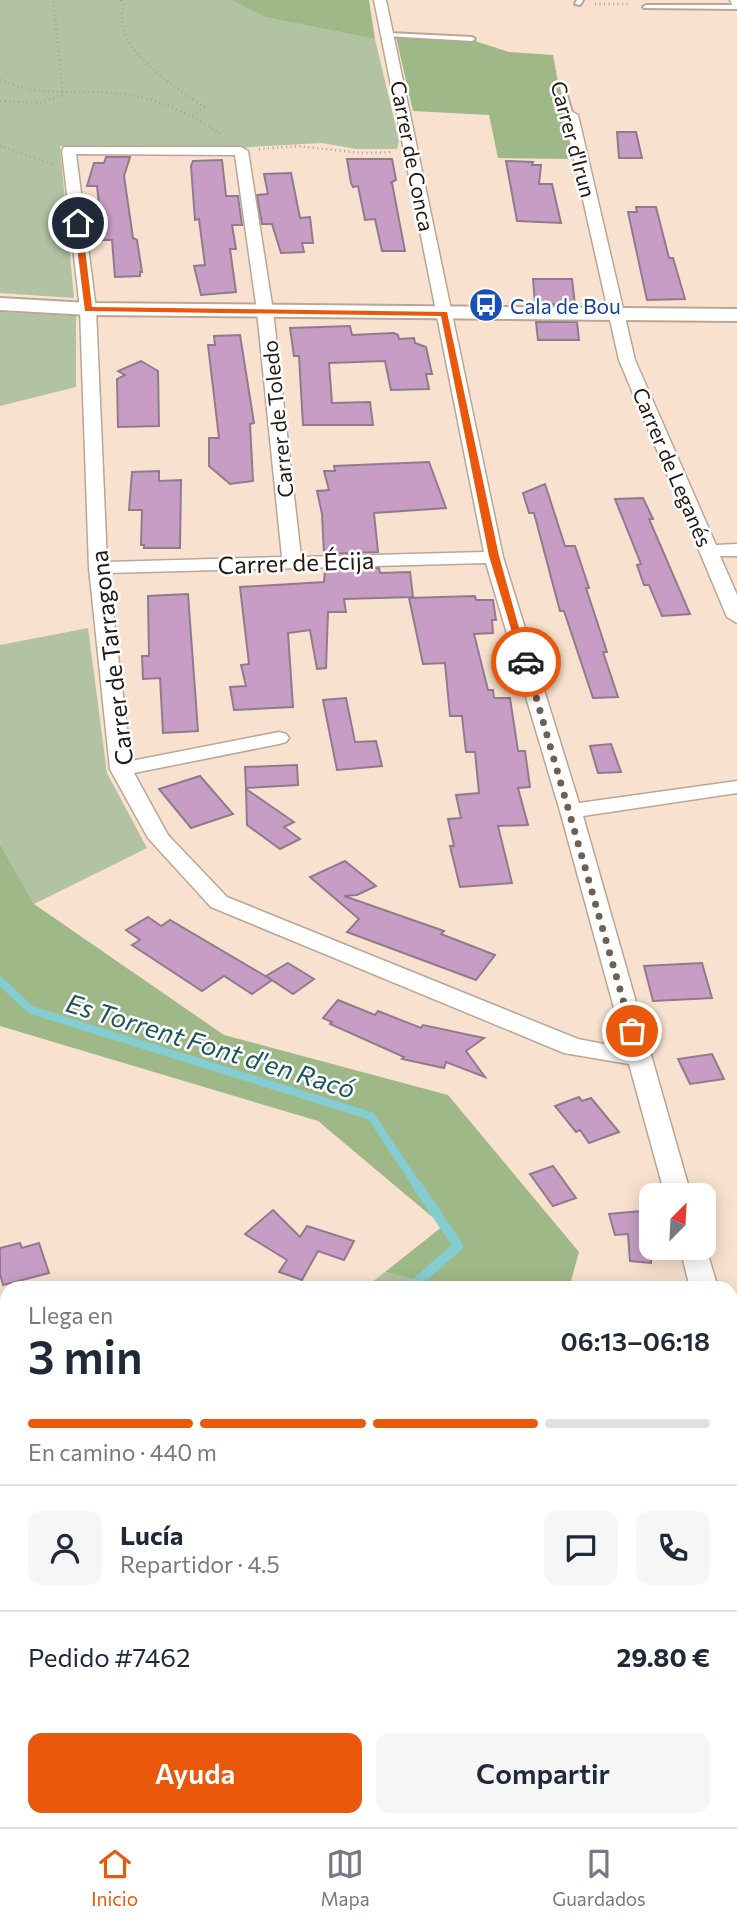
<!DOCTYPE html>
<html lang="es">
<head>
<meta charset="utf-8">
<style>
	:root { --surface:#fff; --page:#f6f6f7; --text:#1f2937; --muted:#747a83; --line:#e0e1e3; --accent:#ea580c }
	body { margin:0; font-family:Commissioner,sans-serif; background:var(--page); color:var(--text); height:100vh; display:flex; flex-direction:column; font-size:26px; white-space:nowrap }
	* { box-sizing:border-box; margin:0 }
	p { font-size:23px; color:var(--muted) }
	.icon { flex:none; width:38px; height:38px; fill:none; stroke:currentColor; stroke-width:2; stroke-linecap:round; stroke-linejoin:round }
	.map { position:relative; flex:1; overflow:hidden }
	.panel { position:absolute; left:0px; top:1281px; width:738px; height:546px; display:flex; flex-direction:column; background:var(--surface); border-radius:21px 21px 0 0; box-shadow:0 4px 18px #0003 }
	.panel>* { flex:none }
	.needle { width:46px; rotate:24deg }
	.buttons { position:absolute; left:639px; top:1183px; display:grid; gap:14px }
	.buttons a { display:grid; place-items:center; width:77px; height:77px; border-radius:14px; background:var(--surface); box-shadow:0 4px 18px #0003; font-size:35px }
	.pin { position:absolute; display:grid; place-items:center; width:60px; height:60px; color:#fff; margin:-30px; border:4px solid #fff; border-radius:50%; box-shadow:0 2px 7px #0007 }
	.courier { position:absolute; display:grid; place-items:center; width:70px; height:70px; margin:-35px; border:5px solid #ea580c; border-radius:50%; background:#fff; color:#222; box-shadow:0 2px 9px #0007 }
	.head em { font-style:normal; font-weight:600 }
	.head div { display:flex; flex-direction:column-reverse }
	.head { display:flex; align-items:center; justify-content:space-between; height:119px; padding:0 28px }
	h1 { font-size:46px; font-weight:600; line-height:52px }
	.bar { display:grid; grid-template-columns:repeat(4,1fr); gap:10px 7px; align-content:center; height:84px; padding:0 28px }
	.bar i { height:9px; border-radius:5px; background:var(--line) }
	.bar .current { background:var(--accent) }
	.bar p { grid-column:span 4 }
	.line { display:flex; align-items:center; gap:18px; padding:0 28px; border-top:2px solid var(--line) }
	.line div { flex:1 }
	.round { display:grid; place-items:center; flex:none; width:74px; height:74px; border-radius:14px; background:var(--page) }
	.action { display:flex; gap:14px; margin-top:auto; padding:14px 28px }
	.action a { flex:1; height:80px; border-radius:14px; background:var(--accent); color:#fff; font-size:28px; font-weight:600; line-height:80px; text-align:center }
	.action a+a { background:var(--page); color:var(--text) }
	.dock { display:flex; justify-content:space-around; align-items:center; height:98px; border-top:2px solid var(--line); background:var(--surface); font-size:19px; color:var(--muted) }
	.dock a { display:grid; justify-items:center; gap:4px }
	.dock .current { color:var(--accent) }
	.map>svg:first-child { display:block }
	.green { fill:#b1c3a2 }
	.forest { fill:#9fb887 }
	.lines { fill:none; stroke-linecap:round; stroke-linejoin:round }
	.stream-far1 { stroke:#84ced3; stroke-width:8 }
	.stream { stroke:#84ced3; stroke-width:10 }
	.building { fill:#c89dc5; stroke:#8f7b8d; stroke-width:2 }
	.service-casing { stroke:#bba695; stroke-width:4 }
	.minor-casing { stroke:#bba695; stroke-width:3 }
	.tertiary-casing { stroke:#bba695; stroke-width:4 }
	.path { stroke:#b2a092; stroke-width:2.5; stroke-dasharray:1 3.5; stroke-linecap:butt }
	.service { fill:#fff; fill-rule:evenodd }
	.minor { fill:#fff; fill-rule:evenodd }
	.tertiary { fill:#fff; fill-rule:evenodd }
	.route { fill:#ea580c }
	.done { stroke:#6d6055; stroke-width:7; stroke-dasharray:0 12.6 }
	.labels { text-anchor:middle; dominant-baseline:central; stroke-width:5; stroke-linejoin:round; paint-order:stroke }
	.far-street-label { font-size:21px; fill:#221a14; stroke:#fff }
	.far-transit-label { font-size:21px; fill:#164399; stroke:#fff; text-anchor:start }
	.street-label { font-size:24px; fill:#221a14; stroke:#fff }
	.water-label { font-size:26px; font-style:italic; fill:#17565a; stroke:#fff }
</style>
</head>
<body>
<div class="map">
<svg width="737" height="1827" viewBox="0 0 737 1827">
	<rect width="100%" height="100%" fill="#f8e2cf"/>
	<g class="green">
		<polygon points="0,0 231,0 264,17 375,39 399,140 397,149 356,149 322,143 234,148 60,146 74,298 0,293"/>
		<polygon points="0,312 76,316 76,387 0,406"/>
		<polygon points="88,628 107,773 147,848 34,904 0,844 0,645"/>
		<polygon points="385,1272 449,1288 364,1288"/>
		<polygon points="0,1531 7,1533 7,1626 0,1713"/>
		<polygon points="424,1820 579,1820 586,1827 431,1827"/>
	</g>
	<g class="forest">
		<polygon points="231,0 369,0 375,39 264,17"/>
		<polygon points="396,37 475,41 509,52 553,55 572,159 498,158 489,115 413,111"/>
		<polygon points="0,844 34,904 224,1035 448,1095 579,1252 569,1288 449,1288 385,1272 443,1226 318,1121 0,1026"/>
		<polygon points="7,1626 7,1820 424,1820 431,1827 0,1827 0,1713"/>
	</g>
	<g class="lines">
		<polyline class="stream-far1" points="0,981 31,1010 371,1116 418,1187"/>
		<g class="stream">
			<polyline points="410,1288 458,1246 417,1185"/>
			<polyline points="157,1820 161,1827"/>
		</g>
	</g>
	<g class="building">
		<polygon points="617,132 636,132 642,158 619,158"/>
		<polygon points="106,157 130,157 124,176 133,238 137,240 142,272 140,272 140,276 115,277 112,240 103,240 97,186 87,186 94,163 104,163"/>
		<polygon points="347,159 392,159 396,180 390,183 392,183 405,251 382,251 375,219 365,220 358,186 353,187 351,183"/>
		<polygon points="222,160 226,196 238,196 242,225 232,225 236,249 230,249 236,292 201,295 194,266 205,265 199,219 195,220 191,166 193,161"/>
		<polygon points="506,161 533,162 532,165 541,165 539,184 552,184 561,223 517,221"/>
		<polygon points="291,173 300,218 310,217 313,243 302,243 304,252 281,253 272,224 262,224 257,195 268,194 264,174"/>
		<polygon points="636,207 656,207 669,258 673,258 685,299 647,300 628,212 637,212"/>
		<polygon points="533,279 572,279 575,305 535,304"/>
		<polygon points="536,322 577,322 579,340 538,340"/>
		<polygon points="350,326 352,335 394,333 398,335 399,339 414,338 415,343 426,347 432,374 426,374 429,389 391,390 385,361 329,363 332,403 370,402 373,425 303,425 299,356 294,356 290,328"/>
		<polygon points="240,335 254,423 250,424 253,481 230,484 209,466 209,438 219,438 208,345 215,345 214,336"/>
		<polygon points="141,361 158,371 159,426 118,427 117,379 125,375 118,371"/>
		<polygon points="429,462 446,508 374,513 378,552 324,554 322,514 317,491 329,490 324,471 335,471 334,466"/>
		<polygon points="159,471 159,481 181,480 180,548 144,548 144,545 141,545 142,510 129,510 132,472"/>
		<polygon points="545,484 565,546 575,546 589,588 586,588 607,652 603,652 618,697 593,698 564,611 560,611 534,513 529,513 523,493"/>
		<polygon points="643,498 653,519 649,519 690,614 662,616 649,585 644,585 637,565 641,564 615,499"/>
		<polygon points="379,568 380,573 410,572 413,597 344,599 346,612 328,612 326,668 317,669 310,630 288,633 293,707 234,710 230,687 246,686 241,665 249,664 240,587 324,582 325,570"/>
		<polygon points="188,594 198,731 163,733 160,678 143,679 142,656 149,656 148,596"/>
		<polygon points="475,596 476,600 493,600 496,620 492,620 493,633 474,634 488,690 493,690 494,698 510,698 518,751 525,751 530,787 518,788 528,825 498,826 512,883 460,887 450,846 454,846 448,819 461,818 456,795 479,793 475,752 466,752 462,716 450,716 445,663 423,664 409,598"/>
		<polygon points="346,698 355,742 376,741 382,766 337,770 323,700"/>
		<polygon points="611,744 621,772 598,773 590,746"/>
		<polygon points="297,765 298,785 246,788 245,767"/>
		<polygon points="200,776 233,814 191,828 159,789"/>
		<polygon points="246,789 294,822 284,827 300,839 280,849 247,825"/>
		<polygon points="345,861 376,886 357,895 344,896 444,931 441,934 495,955 476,980 347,932 359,919 310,877"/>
		<polygon points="148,917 161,926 170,920 272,980 252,994 224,976 202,991 132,945 140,940 126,930"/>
		<polygon points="288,963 314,979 293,994 266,976"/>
		<polygon points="702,963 712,998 653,1001 644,966"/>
		<polygon points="338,1000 375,1015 378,1011 421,1028 423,1025 484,1038 466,1051 485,1077 446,1062 444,1068 402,1059 404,1057 330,1024 332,1022 323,1018"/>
		<polygon points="712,1054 724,1079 690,1084 678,1059"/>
		<polygon points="579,1097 582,1101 591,1098 619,1132 589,1143 580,1130 576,1132 555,1106"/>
		<polygon points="553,1166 576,1198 553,1206 530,1174"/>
		<polygon points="273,1210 300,1237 307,1226 354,1241 344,1260 318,1251 302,1280 279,1272 287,1260 245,1234"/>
		<polygon points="641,1211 642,1214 651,1213 651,1263 630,1261 628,1234 615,1235 609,1214"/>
		<polygon points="20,1243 22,1248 39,1243 49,1273 3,1285 0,1274 0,1248"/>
	</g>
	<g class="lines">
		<g class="service-casing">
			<g id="service">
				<polygon points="577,0 583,0 580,5 575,4"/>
				<polygon points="646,5 737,5 737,9 644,8 643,7"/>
				<polygon points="389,33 472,37 475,39 472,41 387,36 386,35"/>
				<polygon points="559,84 564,85 573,116 568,115"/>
			</g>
		</g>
		<g class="minor-casing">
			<g id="minor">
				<path d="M374,0H386L503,557L579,803L737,781V793L583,816L691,1195H665L629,1064L564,1053L211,907L148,838L110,769L89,568L80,309L62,150L64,147H241L248,151L273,311L301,557L484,552ZM76,154L235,155L257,311L282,557L107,562L96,309ZM486,563L560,811L625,1048L578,1039L227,897L168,835L134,773L279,744L286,742L289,738L286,734L279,732L131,761L108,573Z"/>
				<polygon points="730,0 737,0 737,8 733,7"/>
				<polygon points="571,111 578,115 635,360 716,545 737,544 737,556 720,556 737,595 737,623 727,617 619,360 564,115"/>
				<polygon points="704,1243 706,1248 718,1288 690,1288 680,1248 704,1248"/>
				<polygon points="732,1377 737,1378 737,1419 732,1418"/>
			</g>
		</g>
		<g class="tertiary-casing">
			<polygon id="tertiary" points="0,298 88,303 737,309 737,321 88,315 0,310"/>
		</g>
		<g class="path">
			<path d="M121,0L124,5C109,48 174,85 204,107L192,116"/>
			<polyline points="595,4 631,4"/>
			<polyline points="469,54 486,59 515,58 554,68 556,73"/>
			<path d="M0,80C46,99 76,88 123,94C157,98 194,115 222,135"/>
			<polyline points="0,101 41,103 63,95 53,0"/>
			<polyline points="0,146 52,164"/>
			<polyline points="259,149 297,146 362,153 393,152"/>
		</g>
		<use href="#service" class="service"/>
		<use href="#minor" class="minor"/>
		<use href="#tertiary" class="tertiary"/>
	</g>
	<polygon class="route" points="78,221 82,223 92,307 447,312 499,556 529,664 521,662 489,556 441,316 85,311 74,223"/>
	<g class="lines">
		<polyline class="done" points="526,662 632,1031"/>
	</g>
	<defs>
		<g id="bus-disc" transform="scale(1.75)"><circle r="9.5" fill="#1a4fb4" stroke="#fff"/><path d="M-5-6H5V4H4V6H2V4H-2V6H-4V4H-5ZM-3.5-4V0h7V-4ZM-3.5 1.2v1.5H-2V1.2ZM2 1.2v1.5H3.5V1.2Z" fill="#fff"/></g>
	</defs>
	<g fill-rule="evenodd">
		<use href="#bus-disc" x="486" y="305"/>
	</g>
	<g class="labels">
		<g class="far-street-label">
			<text transform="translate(574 139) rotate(75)">Carrer d'Irun</text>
			<text transform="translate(413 156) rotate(79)">Carrer de Conca</text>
			<text transform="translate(277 419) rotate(-96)">Carrer de Toledo</text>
			<text transform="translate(673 467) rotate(67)">Carrer de Leganés</text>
		</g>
		<g class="far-transit-label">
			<text x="510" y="305">Cala de Bou</text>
		</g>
		<g class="street-label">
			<text transform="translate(296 562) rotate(-2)">Carrer de Écija</text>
			<text transform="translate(111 658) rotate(-97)">Carrer de Tarragona</text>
		</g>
		<g class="water-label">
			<text transform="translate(211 1045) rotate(17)">Es Torrent Font d'en Racó</text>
		</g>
	</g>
</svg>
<div class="buttons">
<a><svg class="needle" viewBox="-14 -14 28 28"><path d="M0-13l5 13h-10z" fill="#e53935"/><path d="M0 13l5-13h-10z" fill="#747a83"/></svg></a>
</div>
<div class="pin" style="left:632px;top:1031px;background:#ea580c"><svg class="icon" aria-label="bag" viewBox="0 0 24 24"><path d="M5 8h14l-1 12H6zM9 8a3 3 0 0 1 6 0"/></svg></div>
<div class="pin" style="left:78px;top:223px;background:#1f2937"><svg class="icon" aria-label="home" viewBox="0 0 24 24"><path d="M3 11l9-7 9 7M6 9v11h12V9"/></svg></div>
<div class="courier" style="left:526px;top:662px"><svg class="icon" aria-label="car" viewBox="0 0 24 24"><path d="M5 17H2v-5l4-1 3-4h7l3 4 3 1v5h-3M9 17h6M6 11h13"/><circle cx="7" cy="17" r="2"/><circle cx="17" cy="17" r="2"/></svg></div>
<section class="panel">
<div class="head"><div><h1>3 min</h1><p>Llega en</p></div><em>06:13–06:18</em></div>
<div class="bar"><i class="current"></i><i class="current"></i><i class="current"></i><i></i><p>En camino · 440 m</p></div>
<div class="line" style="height:126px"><a class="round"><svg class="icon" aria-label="person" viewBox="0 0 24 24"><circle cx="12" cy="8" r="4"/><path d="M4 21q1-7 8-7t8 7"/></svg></a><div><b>Lucía</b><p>Repartidor · 4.5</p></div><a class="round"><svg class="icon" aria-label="chat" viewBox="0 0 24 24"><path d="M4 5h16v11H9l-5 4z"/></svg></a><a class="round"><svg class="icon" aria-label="phone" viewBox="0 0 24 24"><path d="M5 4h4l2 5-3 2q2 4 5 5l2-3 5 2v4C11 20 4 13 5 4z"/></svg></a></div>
<div class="line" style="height:91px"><div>Pedido #7462</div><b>29.80 €</b></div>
<div class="action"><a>Ayuda</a><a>Compartir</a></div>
</section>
</div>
<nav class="dock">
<a class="current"><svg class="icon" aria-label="home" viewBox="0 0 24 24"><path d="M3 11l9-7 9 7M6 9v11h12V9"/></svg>Inicio</a>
<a><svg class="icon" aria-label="map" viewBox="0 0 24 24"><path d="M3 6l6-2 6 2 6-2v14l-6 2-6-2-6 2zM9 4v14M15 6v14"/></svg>Mapa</a>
<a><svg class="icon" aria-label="saved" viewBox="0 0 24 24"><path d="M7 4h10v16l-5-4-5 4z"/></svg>Guardados</a>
</nav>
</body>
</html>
